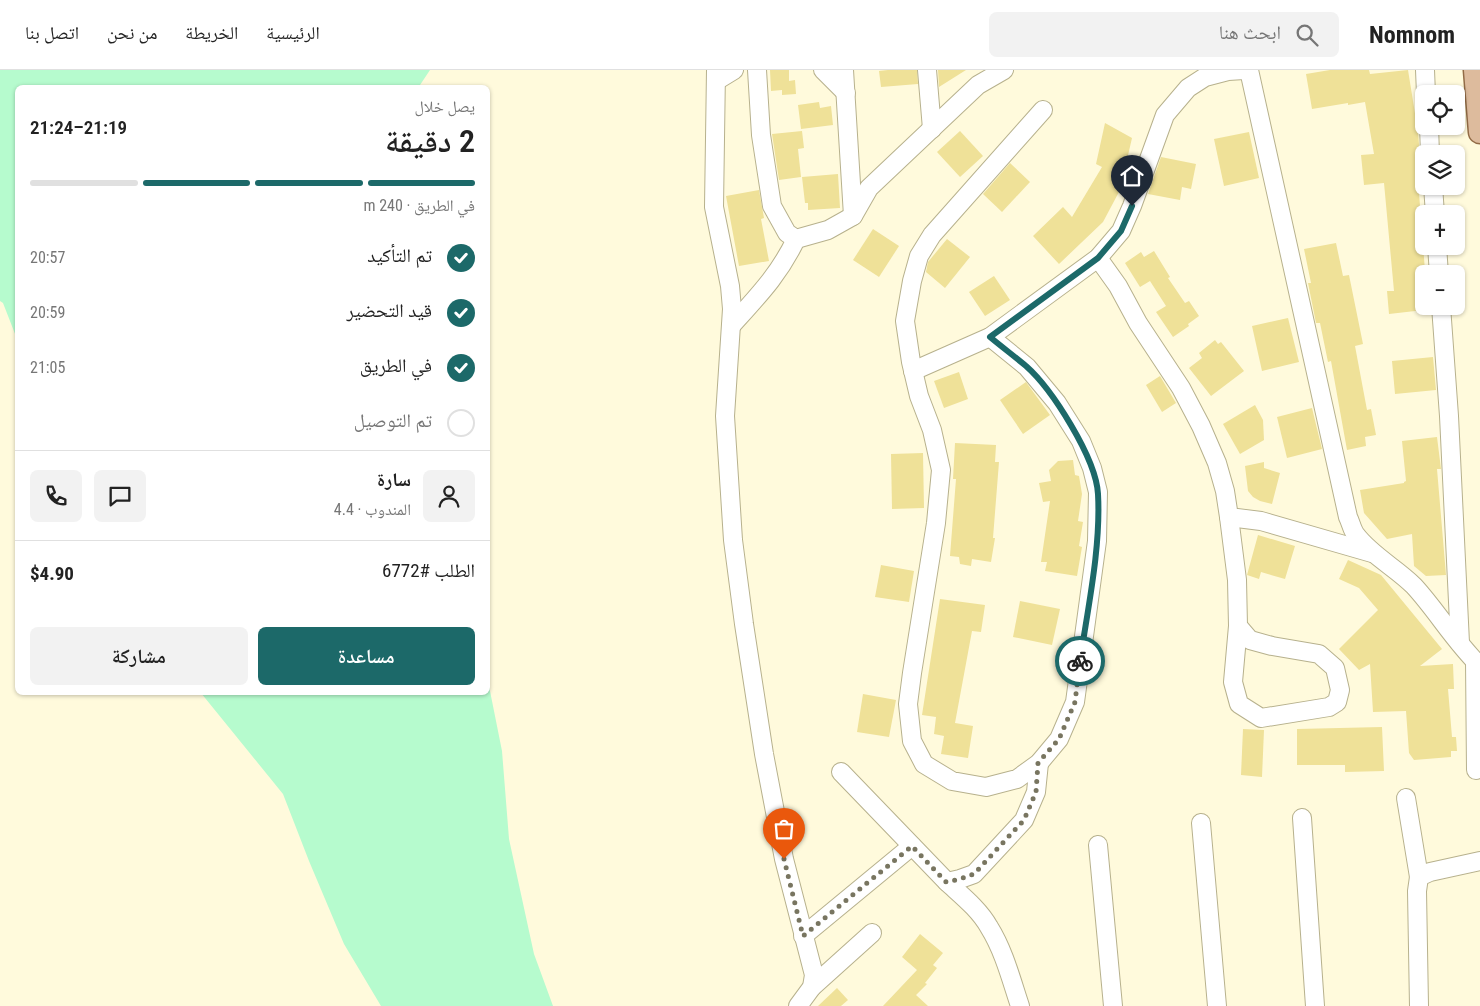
<!DOCTYPE html>
<html lang="ar">
<head>
<meta charset="utf-8">
<style>
	:root { --surface:#fff; --page:#f2f2f2; --text:#222; --muted:#767676; --line:#e0e0e0; --accent:#1c6969 }
	body { margin:0; font-family:"Roboto Condensed","Noto Naskh Arabic",sans-serif; background:var(--page); color:var(--text); direction:rtl; height:100vh; display:flex; flex-direction:column; font-size:19px; white-space:nowrap }
	* { box-sizing:border-box; margin:0 }
	p { font-size:16px; color:var(--muted) }
	.icon { flex:none; width:28px; height:28px; fill:none; stroke:currentColor; stroke-width:2; stroke-linecap:round; stroke-linejoin:round }
	.map { position:relative; flex:1; overflow:hidden; direction:ltr }
	.sheet { position:absolute; left:15px; top:15px; width:475px; height:610px; display:flex; flex-direction:column; background:var(--surface); border-radius:8px; box-shadow:0 1px 4px #0004; direction:rtl }
	.sheet>* { flex:none }
	.controls { position:absolute; left:1415px; top:15px; display:grid; gap:10px }
	.controls a { display:grid; place-items:center; width:50px; height:50px; border-radius:8px; background:var(--surface); box-shadow:0 1px 4px #0004; font-size:25px }
	.pin { position:absolute; display:grid; place-items:center; width:42px; height:42px; color:#fff; margin:-51px -21px; border-radius:50% 50% 50% 0; rotate:-45deg; box-shadow:0 0 5px #0007 }
	.pin .icon { rotate:45deg }
	.courier { position:absolute; display:grid; place-items:center; width:50px; height:50px; margin:-25px; border:4px solid #1c6969; border-radius:50%; background:#fff; color:#222; box-shadow:0 1px 6px #0007 }
	.summary em { font-style:normal; font-weight:600 }
	.summary div { display:flex; flex-direction:column-reverse }
	.summary { display:flex; align-items:center; justify-content:space-between; height:85px; padding:0 15px }
	h1 { font-size:32px; font-weight:600; line-height:38px }
	.bar { display:grid; grid-template-columns:repeat(4,1fr); gap:8px 5px; align-content:center; height:60px; padding:0 15px }
	.bar i { height:6px; border-radius:4px; background:var(--line) }
	.bar .on { background:var(--accent) }
	.bar p { grid-column:span 4 }
	.line { display:flex; align-items:center; gap:12px; padding:0 15px; border-top:1px solid var(--line) }
	.line div { flex:1 }
	.round { display:grid; place-items:center; flex:none; width:52px; height:52px; border-radius:8px; background:var(--page) }
	ol { padding:0 15px; list-style:none }
	li { display:flex; align-items:center; gap:15px; height:55px }
	li p { margin-inline-start:auto }
	li .icon { padding:5px; border-radius:50%; background:var(--accent); color:#fff; stroke-width:4 }
	li:last-child { color:var(--muted) }
	li i { width:28px; height:28px; border:2px solid var(--line); border-radius:50% }
	.button { display:flex; gap:10px; margin-top:auto; padding:10px 15px }
	.button a { flex:1; height:58px; border-radius:8px; background:var(--accent); color:#fff; font-size:20px; font-weight:600; line-height:58px; text-align:center }
	.button a+a { background:var(--page); color:var(--text) }
	header { display:flex; align-items:center; gap:30px; box-sizing:border-box; height:70px; padding:0 25px; background:var(--surface); border-bottom:1px solid var(--line) }
	header strong { font-size:24px }
	nav { display:flex; gap:28px; margin-inline-start:auto; font-size:18px }
	.search { width:350px; height:45px; background:var(--page); display:flex; align-items:center; gap:12px; box-sizing:border-box; padding:0 18px; border-radius:8px; color:var(--muted); font-size:19px }
	.map>svg:first-child { display:block }
	.green { fill:#b6fbce }
	.building { fill:#efe198 }
	.lines { fill:none; stroke-linecap:round; stroke-linejoin:round }
	.minor-casing { stroke:#b7b18d; stroke-width:20 }
	.major-casing { stroke:#926b46; stroke-width:25 }
	.minor { stroke:#fff; stroke-width:18 }
	.major { stroke:#ddbb9d; stroke-width:22 }
	.done { stroke:#787560; stroke-width:5; stroke-dasharray:0 9 }
	.route { stroke:#1c6969; stroke-width:6 }
</style>
</head>
<body>
<header>
<strong>Nomnom</strong>
<div class="search"><svg class="icon" aria-label="search" viewBox="0 0 24 24"><circle cx="10" cy="10" r="6"/><path d="M15 15l6 6"/></svg>ابحث هنا</div>
<nav><a>الرئيسية</a><a>الخريطة</a><a>من نحن</a><a>اتصل بنا</a></nav>
</header>
<div class="map">
<svg width="1480" height="936" viewBox="0 0 1480 936">
	<rect width="100%" height="100%" fill="#fffadc"/>
	<g class="green">
		<polygon points="0,0 430,0 418,18 18,18 17,269 3,233 0,231"/>
		<polygon points="488,611 502,681 509,769 534,884 553,936 381,936 344,874 309,791 283,724 201,623 488,622"/>
	</g>
	<g class="building">
		<polygon points="770,0 789,0 789,11 795,10 796,24 782,25 782,20 771,21"/>
		<polygon points="888,0 917,0 918,14 881,17 879,1"/>
		<polygon points="938,0 966,0 939,17"/>
		<polygon points="1330,0 1369,0 1370,4 1408,0 1418,62 1422,110 1418,110 1425,201 1424,201 1424,240 1389,244 1387,221 1394,221 1384,113 1364,115 1361,85 1374,84 1365,32 1348,35 1348,33 1312,39 1306,4"/>
		<polygon points="819,32 820,38 831,36 833,55 801,59 798,35"/>
		<polygon points="1105,53 1132,68 1120,120 1103,152 1059,194 1033,166 1063,137 1072,147 1102,97 1096,94"/>
		<polygon points="802,61 804,78 798,79 801,107 779,110 772,64"/>
		<polygon points="960,61 983,86 960,107 937,82"/>
		<polygon points="1249,62 1259,108 1224,116 1214,69"/>
		<polygon points="1161,87 1196,94 1191,119 1182,117 1180,130 1148,124"/>
		<polygon points="1010,93 1030,112 1002,142 983,124"/>
		<polygon points="838,104 840,138 808,140 808,133 805,133 802,107"/>
		<polygon points="759,120 764,148 761,149 769,191 739,196 726,126"/>
		<polygon points="873,159 899,176 879,207 853,190"/>
		<polygon points="947,169 970,187 945,218 926,202 928,192"/>
		<polygon points="1336,173 1343,206 1349,205 1363,274 1355,276 1367,340 1371,339 1376,365 1365,367 1366,376 1347,380 1331,291 1328,292 1320,253 1316,253 1308,213 1311,213 1304,179"/>
		<polygon points="1154,181 1170,207 1168,208 1185,233 1189,231 1199,246 1188,254 1189,256 1173,267 1156,242 1166,236 1150,211 1140,217 1125,193 1141,182 1144,187"/>
		<polygon points="994,206 1010,230 985,246 969,222"/>
		<polygon points="1288,248 1299,292 1262,301 1252,256"/>
		<polygon points="1215,270 1218,274 1221,272 1244,301 1211,326 1189,298 1202,288 1199,283"/>
		<polygon points="1433,287 1436,320 1395,324 1392,291"/>
		<polygon points="959,302 968,329 944,338 934,311"/>
		<polygon points="1160,306 1176,333 1162,342 1146,315"/>
		<polygon points="1026,312 1050,345 1023,364 1000,330"/>
		<polygon points="1255,335 1263,350 1264,370 1240,384 1223,354"/>
		<polygon points="1312,338 1322,379 1287,388 1277,347"/>
		<polygon points="1437,367 1441,399 1437,399 1446,505 1426,506 1414,496 1412,464 1387,469 1364,443 1360,420 1404,413 1404,412 1406,411 1402,371"/>
		<polygon points="955,373 996,375 995,392 999,392 993,468 995,468 991,492 972,489 971,496 960,494 959,487 950,486 956,409 953,409"/>
		<polygon points="923,383 924,438 892,439 891,384"/>
		<polygon points="1073,390 1075,405 1079,406 1082,424 1078,451 1083,452 1079,476 1082,477 1077,506 1045,501 1047,492 1041,492 1050,431 1043,432 1039,413 1051,411 1049,400 1058,391"/>
		<polygon points="1264,392 1264,398 1280,403 1272,434 1260,431 1253,427 1248,421 1245,396"/>
		<polygon points="1258,465 1295,476 1285,509 1261,502 1259,509 1247,505"/>
		<polygon points="1348,490 1381,505 1442,579 1420,596 1453,594 1454,619 1448,619 1452,667 1456,667 1457,681 1451,681 1451,687 1414,690 1409,683 1406,641 1373,642 1370,594 1359,600 1339,579 1378,540 1359,518 1339,509"/>
		<polygon points="881,495 914,501 909,532 875,527"/>
		<polygon points="940,529 985,535 981,562 972,561 955,653 973,656 968,688 941,684 944,666 934,664 936,647 922,645"/>
		<polygon points="1020,531 1060,539 1052,575 1013,567"/>
		<polygon points="863,624 896,630 889,667 857,662"/>
		<polygon points="1382,657 1384,701 1345,702 1345,695 1297,695 1297,659"/>
		<polygon points="1243,659 1264,660 1262,707 1241,705"/>
		<polygon points="920,864 943,883 933,895 937,898 925,913 927,914 916,925 928,936 883,936 917,900 902,887"/>
		<polygon points="837,918 848,930 841,936 818,936"/>
	</g>
	<g class="lines">
		<g class="minor-casing">
			<g id="minor">
				<polyline points="716,0 714,137 730,216 732,239 725,346 733,470 744,554 764,684 784,789 814,905 812,917 798,936"/>
				<polyline points="757,0 761,65 772,136 787,163 796,169 828,160 853,146 869,118 978,15 1004,0"/>
				<polyline points="823,0 846,23"/>
				<polyline points="844,0 853,146"/>
				<polyline points="927,0 932,59"/>
				<path d="M1249,0L1348,447C1351,453 1352,460 1356,465C1371,485 1396,498 1414,516C1437,541 1455,572 1480,596"/>
				<polyline points="1425,0 1426,24"/>
				<polyline points="716,11 734,0"/>
				<polyline points="1429,56 1430,84"/>
				<polyline points="1433,116 1435,144"/>
				<polyline points="1437,176 1439,204"/>
				<polyline points="1098,188 1118,216 1138,253 1181,318 1201,356 1217,393 1225,421 1229,447 1261,451 1372,483"/>
				<polyline points="1441,236 1449,346 1460,573"/>
				<path d="M731,256C757,227 779,205 796,169"/>
				<polyline points="990,267 1027,297 1057,333 1081,371 1092,398 1098,422 1097,471 1075,632 1059,669 1039,693 1017,709 986,717 952,711 924,694 912,671 908,634 912,603 936,453 941,400 932,360 919,326 911,292 905,251 912,211 919,186 932,165 1043,40"/>
				<polyline points="913,301 990,267 1098,188 1121,161 1132,136 1165,45 1188,18 1205,7 1228,1 1244,0"/>
				<polyline points="1229,447 1237,510 1238,556 1233,612 1239,634 1261,648 1329,637 1337,632 1340,620 1335,598 1319,584 1272,576 1250,570 1238,556"/>
				<polyline points="1475,591 1476,700"/>
				<path d="M841,702L947,812C961,825 979,839 989,857C1004,881 1011,909 1020,936"/>
				<polyline points="1406,728 1419,807"/>
				<polyline points="1302,748 1315,936"/>
				<polyline points="1201,753 1217,936"/>
				<polyline points="1098,775 1113,936"/>
				<polyline points="947,812 960,809 974,804 1024,750 1036,722 1039,693"/>
				<polyline points="803,866 912,776"/>
				<polyline points="812,917 872,863"/>
				<polyline points="1419,936 1417,821 1419,807 1430,802 1480,791"/>
			</g>
		</g>
		<g class="major-casing">
			<polyline id="major" points="1475,0 1480,62"/>
		</g>
		<use href="#minor" class="minor"/>
		<use href="#major" class="major"/>
	</g>
	<g class="lines">
		<polyline class="done" points="784,789 803,866 912,776 946,812 960,809 974,804 1024,750 1036,722 1038,693 1059,669 1075,632 1080,591"/>
		<path class="route" d="M1080,591C1088,537 1101,477 1098,424C1096,388 1052,319 1026,296C1014,286 1002,277 990,267L1098,188L1121,161L1132,136"/>
	</g>
</svg>
<div class="controls">
<a><svg class="icon" aria-label="locate" viewBox="0 0 24 24"><circle cx="12" cy="12" r="6"/><path d="M12 2v4M12 18v4M2 12h4M18 12h4"/></svg></a>
<a><svg class="icon" aria-label="layers" viewBox="0 0 24 24"><path d="M12 4l9 5-9 5-9-5zM3 14l9 5 9-5"/></svg></a>
<a>+</a>
<a>−</a>
</div>
<div class="pin" style="left:784px;top:789px;background:#ea580c"><svg class="icon" aria-label="bag" viewBox="0 0 24 24"><path d="M5 8h14l-1 12H6zM9 8a3 3 0 0 1 6 0"/></svg></div>
<div class="pin" style="left:1132px;top:136px;background:#1f2937"><svg class="icon" aria-label="home" viewBox="0 0 24 24"><path d="M3 11l9-7 9 7M6 9v11h12V9"/></svg></div>
<div class="courier" style="left:1080px;top:591px"><svg class="icon" aria-label="bike" viewBox="0 0 24 24"><circle cx="6" cy="16" r="4"/><circle cx="18" cy="16" r="4"/><path d="M6 16l4-8h5l3 8M10 8l3 8H6M13 5h3"/></svg></div>
<section class="sheet">
<div class="summary"><div><h1>2 دقيقة</h1><p>يصل خلال</p></div><em>21:19–21:24</em></div>
<div class="bar"><i class="on"></i><i class="on"></i><i class="on"></i><i></i><p>في الطريق · 240 m</p></div>
<ol>
<li><svg class="icon" aria-label="check" viewBox="0 0 24 24"><path d="M5 12l5 5 9-10"/></svg>تم التأكيد<p>20:57</p></li>
<li><svg class="icon" aria-label="check" viewBox="0 0 24 24"><path d="M5 12l5 5 9-10"/></svg>قيد التحضير<p>20:59</p></li>
<li><svg class="icon" aria-label="check" viewBox="0 0 24 24"><path d="M5 12l5 5 9-10"/></svg>في الطريق<p>21:05</p></li>
<li><i></i>تم التوصيل</li>
</ol>
<div class="line" style="height:90px"><a class="round"><svg class="icon" aria-label="person" viewBox="0 0 24 24"><circle cx="12" cy="8" r="4"/><path d="M4 21q1-7 8-7t8 7"/></svg></a><div><b>سارة</b><p>المندوب · 4.4</p></div><a class="round"><svg class="icon" aria-label="chat" viewBox="0 0 24 24"><path d="M4 5h16v11H9l-5 4z"/></svg></a><a class="round"><svg class="icon" aria-label="phone" viewBox="0 0 24 24"><path d="M5 4h4l2 5-3 2q2 4 5 5l2-3 5 2v4C11 20 4 13 5 4z"/></svg></a></div>
<div class="line" style="height:65px"><div>الطلب #6772</div><b>$4.90</b></div>
<div class="button"><a>مساعدة</a><a>مشاركة</a></div>
</section>
</div>
</body>
</html>
